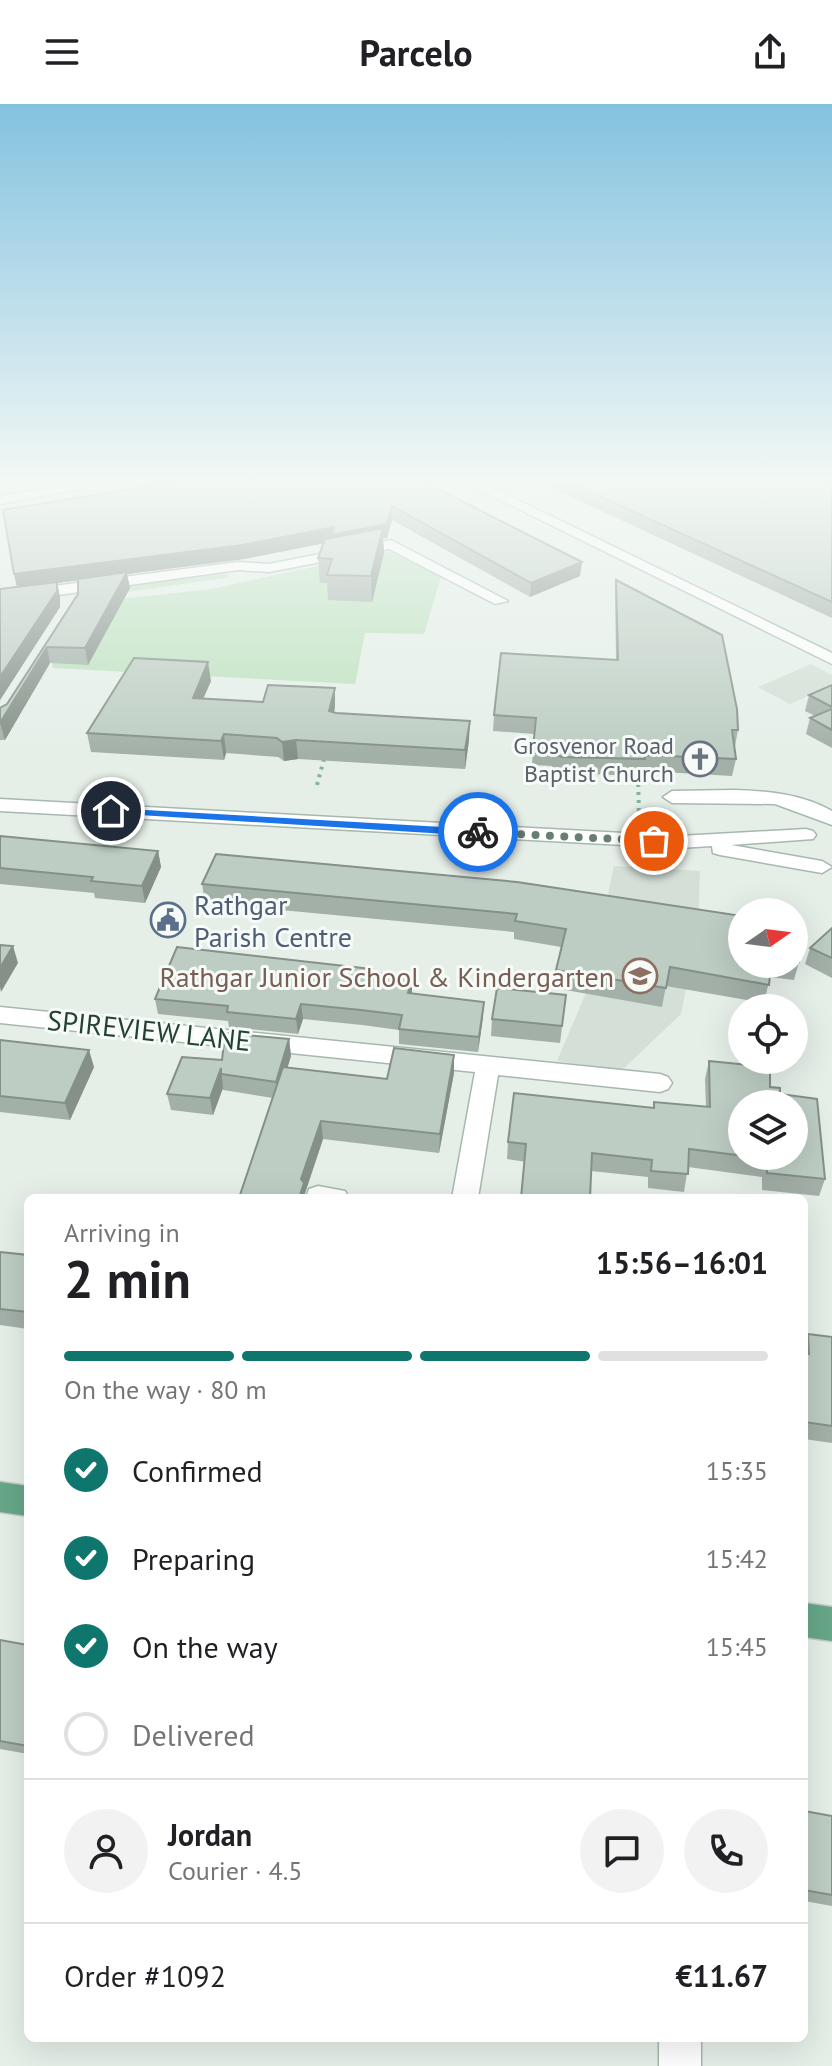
<!DOCTYPE html>
<html lang="en">
<head>
<meta charset="utf-8">
<style>
	:root { --surface:#fff; --page:#f2f2f2; --text:#202124; --muted:#757577; --line:#e0e0e0; --accent:#0f766e }
	body { margin:0; font-family:"PT Sans",sans-serif; background:var(--page); color:var(--text); height:100vh; display:flex; flex-direction:column; font-size:30px; white-space:nowrap }
	* { box-sizing:border-box; margin:0 }
	p { font-size:26px; color:var(--muted) }
	.icon { flex:none; width:44px; height:44px; fill:none; stroke:currentColor; stroke-width:2; stroke-linecap:round; stroke-linejoin:round }
	.map { position:relative; flex:1; overflow:hidden }
	.side { position:absolute; left:24px; top:1090px; width:784px; height:848px; display:flex; flex-direction:column; background:var(--surface); border-radius:12px; box-shadow:0 8px 32px #0002 }
	.side>* { flex:none }
	.needle { width:52px; rotate:76deg }
	.fabs { position:absolute; left:728px; top:794px; display:grid; gap:16px }
	.fabs a { display:grid; place-items:center; width:80px; height:80px; border-radius:50%; background:var(--surface); box-shadow:0 8px 32px #0002; font-size:40px }
	.pin { position:absolute; display:grid; place-items:center; width:68px; height:68px; color:#fff; margin:-34px; border:4px solid #fff; border-radius:50%; box-shadow:0 2px 8px #0007 }
	.courier { position:absolute; display:grid; place-items:center; width:80px; height:80px; margin:-40px; border:6px solid #1a73e8; border-radius:50%; background:#fff; color:#222; box-shadow:0 2px 10px #0007 }
	.summary em { font-style:normal; font-weight:700 }
	.summary div { display:flex; flex-direction:column-reverse }
	.summary { display:flex; align-items:center; justify-content:space-between; height:136px; padding:0 40px }
	h1 { font-size:52px; font-weight:700; line-height:60px }
	.bar { display:grid; grid-template-columns:repeat(4,1fr); gap:12px 8px; align-content:center; height:96px; padding:0 40px }
	.bar i { height:10px; border-radius:6px; background:var(--line) }
	.bar .selected { background:var(--accent) }
	.bar p { grid-column:span 4 }
	.line { display:flex; align-items:center; gap:20px; padding:0 40px; border-top:2px solid var(--line) }
	.line div { flex:1 }
	.round { display:grid; place-items:center; flex:none; width:84px; height:84px; border-radius:42px; background:var(--page) }
	ol { padding:0 40px; list-style:none }
	li { display:flex; align-items:center; gap:24px; height:88px }
	li p { margin-inline-start:auto }
	li .icon { padding:8px; border-radius:50%; background:var(--accent); color:#fff; stroke-width:4 }
	li:last-child { color:var(--muted) }
	li i { width:44px; height:44px; border:4px solid var(--line); border-radius:50% }
	header { display:flex; justify-content:space-between; align-items:center; height:104px; padding:0 40px; background:var(--surface); font-size:36px; font-weight:700 }
	.map>svg:first-child { display:block }
	.built { fill:#d3dfd7 }
	.green { fill:#bde1bf }
	.lines { fill:none; stroke-linecap:round; stroke-linejoin:round }
	.minor-casing { stroke:#a7b8ae; stroke-width:3 }
	.major-casing { stroke:#c1cac6; stroke-width:3 }
	.path { stroke:#84b49a; stroke-width:4; stroke-dasharray:3 5; stroke-linecap:butt }
	.minor { fill:#fff; fill-rule:evenodd }
	.major { fill:#67a788; fill-rule:evenodd }
	.wall { fill:#a3b0a8 }
	.shaded-wall { fill:#849088 }
	.building { fill:#bdcdc3; stroke:#849088; stroke-width:2; fill-rule:evenodd }
	.route { fill:#1a73e8 }
	.done { stroke:#677f72; stroke-width:8; stroke-dasharray:0 14.4 }
	.labels { text-anchor:middle; dominant-baseline:central; stroke-width:6; stroke-linejoin:round; paint-order:stroke }
	.far-worship-label { font-size:24px; fill:#5b616d; stroke:#f6fbf7; text-anchor:end }
	.service-label { font-size:28px; fill:#4e5e75; stroke:#f6fbf7; text-anchor:start }
	.education-label { font-size:28px; fill:#785e54; stroke:#f6fbf7; text-anchor:end }
	.street-label { font-size:28px; fill:#234233; stroke:#f6fbf7 }
</style>
</head>
<body>
<header><svg class="icon" aria-label="menu" viewBox="0 0 24 24"><path d="M4 6h16M4 12h16M4 18h16"/></svg>Parcelo<svg class="icon" aria-label="share" viewBox="0 0 24 24"><path d="M12 15V3M7 8l5-5 5 5M5 13v7h14v-7"/></svg></header>
<div class="map">
<svg width="832" height="1962" viewBox="0 0 832 1962">
	<rect width="100%" height="100%" fill="#e5efe8"/>
	<g class="built">
		<polygon points="811,560 832,571 832,581 790,600 758,583"/>
		<polygon points="614,762 700,767 698,824 681,910 621,967 557,957 588,884"/>
	</g>
	<g class="green">
		<polygon points="388,447 441,473 424,530 365,529 355,580 53,564 51,551 83,499 211,485"/>
		<polygon points="226,470 231,473 127,488 86,486"/>
	</g>
	<g class="lines">
		<g class="minor-casing">
			<g id="minor">
				<polygon points="94,377 123,377 0,400 0,392"/>
				<polygon points="462,377 479,377 832,549 832,560"/>
				<polygon points="391,436 508,497 495,500 389,445 269,468 238,466 0,499 0,489 238,458 269,460"/>
				<path d="M734,686C768,687 802,690 832,707V721L775,700L672,699L663,693L672,687Z"/>
				<polygon points="0,695 679,732 806,725 813,727 816,731 813,735 731,741 822,757 832,763 822,769 720,751 713,749 712,742 679,744 0,707"/>
				<polygon points="0,903 660,970 668,973 672,979 668,985 660,988 498,971 478,1094 452,1094 475,968 0,919"/>
				<polygon points="318,1082 345,1087 349,1094 306,1094 309,1085"/>
				<rect x="659" y="1934" width="42" height="28"/>
			</g>
		</g>
		<g class="major-casing">
			<g id="major">
				<polygon points="0,1378 28,1382 28,1412 0,1408"/>
				<polygon points="804,1499 832,1503 832,1537 804,1533"/>
			</g>
		</g>
		<g class="path">
			<polyline points="638,672 639,711"/>
			<polyline points="317,681 324,655"/>
		</g>
		<use href="#minor" class="minor"/>
		<use href="#major" class="major"/>
	</g>
	<g class="wall">
		<polygon points="422,377 580,472 530,493 392,416 387,434 383,434 384,449 372,498 328,496 327,479 320,479 318,454 324,439 244,455 127,470 130,484 88,561 50,559 5,636 0,636 0,604 7,600 78,490 78,476 57,479 60,493 60,503 0,596 0,485 17,483"/>
		<polygon points="537,377 832,377 832,514"/>
		<polygon points="616,476 738,626 735,642 734,642 736,655 732,672 644,667 643,672 561,669 551,667 552,662 532,661 534,630 493,627 494,611 616,556 615,491"/>
		<polygon points="211,577 203,595 263,598 335,584 335,603 334,609 469,636 465,665 298,655 284,657 278,653 226,649 224,656 91,648 87,629"/>
		<polygon points="832,581 832,644 806,630 810,614 815,612 805,607 809,591"/>
		<polygon points="0,732 158,747 161,763 145,799 95,794 94,789 0,780"/>
		<polygon points="517,778 742,860 794,860 794,820 799,858 794,876 770,873 764,899 666,882 662,903 554,884 556,866 561,843 514,835 514,828 205,799 202,780"/>
		<polygon points="832,824 832,874 805,860 810,844"/>
		<polygon points="372,869 412,890 483,913 478,948 399,940 399,926 362,921 303,915 298,930 229,923 228,917 158,910 155,895"/>
		<polygon points="566,891 560,939 491,932 492,915"/>
		<polygon points="289,935 291,952 287,964 387,975 454,951 454,969 439,1049 323,1035 305,1089 305,1094 239,1094 273,994 223,986 223,984 213,1011 171,1006 167,990 222,956"/>
		<polygon points="0,936 94,963 70,1016 0,1008"/>
		<polygon points="709,957 770,983 780,990 825,1075 819,1092 762,1086 762,1073 688,1063 684,1088 648,1084 648,1073 591,1067 507,1055 508,1038 653,1004 654,998 706,1003 705,975"/>
		<polygon points="0,1148 28,1151 28,1225 0,1221"/>
		<polygon points="808,1230 832,1233 832,1339 804,1335 804,1241"/>
		<polygon points="0,1536 28,1541 28,1650 0,1645"/>
		<polygon points="804,1707 832,1712 832,1802 804,1797"/>
	</g>
	<g class="shaded-wall">
		<polygon points="392,402 392,416 387,434 383,434 384,449 372,498 371,472 331,438 244,455 127,470 130,484 88,561 85,544 126,470 57,479 60,493 60,503 0,596 0,573 17,484 14,470"/>
		<polygon points="582,458 580,472 530,493 531,479"/>
		<polygon points="47,543 50,559 5,636 0,619"/>
		<polygon points="208,558 211,577 195,613 193,594"/>
		<polygon points="335,584 335,603 330,626 329,607"/>
		<polygon points="470,617 469,636 465,665 465,646"/>
		<polygon points="224,630 226,649 224,656 221,637"/>
		<polygon points="296,636 298,655 284,657 282,638"/>
		<polygon points="158,747 161,763 145,799 142,782"/>
		<polygon points="13,842 18,859 1,888 0,883 0,864"/>
		<polygon points="412,874 412,889 408,905 408,889"/>
		<polygon points="484,898 483,913 478,948 479,933"/>
		<polygon points="301,900 303,915 298,930 296,915"/>
		<polygon points="289,935 291,952 278,995 276,978"/>
		<polygon points="89,946 94,963 70,1016 65,999"/>
		<polygon points="454,951 454,969 439,1049 440,1030"/>
		<polygon points="221,964 223,984 213,1011 210,994"/>
		<polygon points="321,1017 323,1035 305,1089 305,1094 299,1094 301,1075"/>
	</g>
	<g class="building">
		<polygon points="180,377 422,377 582,458 531,479 392,402 387,420 331,431 334,423 242,441 14,470 3,406"/>
		<polygon points="566,377 824,377 832,380 832,498"/>
		<polygon points="383,424 371,472 327,471 332,455 318,454 325,435"/>
		<polygon points="127,468 85,544 47,543 0,619 0,604 7,600 78,490 78,475"/>
		<polygon points="616,476 722,531 737,605 738,626 732,626 736,655 645,651 645,655 563,653 553,650 553,645 533,644 536,614 494,611 501,549 618,556"/>
		<polygon points="57,478 57,487 0,573 0,485"/>
		<polygon points="134,554 208,558 193,594 263,598 268,581 335,584 329,607 336,609 470,617 465,646 296,636 282,638 277,634 224,630 221,637 87,629"/>
		<polygon points="832,581 832,603 809,591"/>
		<polygon points="832,605 832,626 810,614"/>
		<polygon points="0,732 158,747 142,782 91,777 93,773 0,764"/>
		<polygon points="216,750 517,778 742,812 742,860 771,860 769,881 670,863 666,884 556,866 566,825 515,817 517,810 202,780"/>
		<polygon points="794,820 802,822 799,858 794,857"/>
		<polygon points="832,824 832,854 810,844"/>
		<polygon points="0,841 13,842 0,864"/>
		<polygon points="177,843 372,865 370,868 412,874 408,889 484,898 479,933 399,925 402,911 361,906 301,900 296,915 227,908 228,902 155,895"/>
		<polygon points="497,884 566,891 562,922 492,915"/>
		<polygon points="225,929 289,935 276,978 221,970 221,964 210,994 167,990 182,953 222,956"/>
		<polygon points="0,936 89,946 65,999 0,992"/>
		<polygon points="394,944 454,951 440,1030 321,1017 301,1075 304,1079 299,1094 239,1094 283,963 387,975"/>
		<path d="M709,957L770,963V983L780,984V990L817,995L825,1075L767,1069V1055L689,1045L688,1070L651,1067L652,1056L592,1049L590,1094H521L526,1040L508,1038L514,989L654,1004V998L710,1003ZM742,1000H794V1052H742Z"/>
		<polygon points="0,1148 28,1151 28,1208 0,1205"/>
		<polygon points="808,1230 832,1233 832,1322 804,1318 804,1249 809,1250"/>
		<polygon points="0,1536 28,1541 28,1642 0,1637"/>
		<polygon points="804,1707 832,1712 832,1791 804,1786"/>
	</g>
	<linearGradient id="sky" x2="0" y2="1"><stop stop-color="#83c2df"/><stop offset="0.58" stop-color="#f3f8f5"/><stop offset="1" stop-color="#f3f8f5" stop-opacity="0"/></linearGradient>
	<rect width="832" height="651" fill="url(#sky)"/>
	<polygon class="route" points="111,704 478,725 483,728 478,732 107,709"/>
	<g class="lines">
		<polyline class="done" points="478,728 654,737"/>
	</g>
	<defs>
		<g id="church-ring" transform="scale(1.8)"><circle r="9.5" fill="#f6fbf7" stroke="#6b7280" stroke-width="1.5"/><path d="M-1.2-6h2.4v3.5h3.3v2.4h-3.3V6h-2.4V-.1h-3.3v-2.4h3.3Z" fill="#6b7280"/></g>
		<g id="civic-ring" transform="scale(1.8)"><circle r="9.5" fill="#f6fbf7" stroke="#5c6f8a" stroke-width="1.5"/><path d="M-.6-6.5H3V-4.5H.6V-3L4-1V1h2V6H-6V1h2V-1L-.6-3ZM-1.2 2.5V6h2.4V2.5Z" fill="#5c6f8a"/></g>
		<g id="school-ring" transform="scale(1.8)"><circle r="9.5" fill="#f6fbf7" stroke="#8d6e63" stroke-width="1.5"/><path d="M0-5L7-2L0 1L-7-2ZM-4 1L0 2.5L4 1V4Q0 6-4 4Z" fill="#8d6e63"/></g>
	</defs>
	<g fill-rule="evenodd">
		<use href="#church-ring" x="700" y="655"/>
		<use href="#civic-ring" x="168" y="816"/>
		<use href="#school-ring" x="640" y="872"/>
	</g>
	<g class="labels">
		<g class="far-worship-label">
			<text x="674" y="641">Grosvenor Road<tspan x="674" dy="28">Baptist Church</tspan></text>
		</g>
		<g class="service-label">
			<text x="194" y="800">Rathgar<tspan x="194" dy="32">Parish Centre</tspan></text>
		</g>
		<g class="education-label">
			<text x="614" y="872">Rathgar Junior School &amp; Kindergarten</text>
		</g>
		<g class="street-label">
			<text transform="translate(149 926) rotate(6)">SPIREVIEW LANE</text>
		</g>
	</g>
</svg>
<div class="fabs">
<a><svg class="needle" viewBox="-14 -14 28 28"><path d="M0-13l5 13h-10z" fill="#e53935"/><path d="M0 13l5-13h-10z" fill="#757577"/></svg></a>
<a><svg class="icon" aria-label="locate" viewBox="0 0 24 24"><circle cx="12" cy="12" r="6"/><path d="M12 2v4M12 18v4M2 12h4M18 12h4"/></svg></a>
<a><svg class="icon" aria-label="layers" viewBox="0 0 24 24"><path d="M12 4l9 5-9 5-9-5zM3 14l9 5 9-5"/></svg></a>
</div>
<div class="pin" style="left:654px;top:737px;background:#ea580c"><svg class="icon" aria-label="bag" viewBox="0 0 24 24"><path d="M5 8h14l-1 12H6zM9 8a3 3 0 0 1 6 0"/></svg></div>
<div class="pin" style="left:111px;top:707px;background:#1f2937"><svg class="icon" aria-label="home" viewBox="0 0 24 24"><path d="M3 11l9-7 9 7M6 9v11h12V9"/></svg></div>
<div class="courier" style="left:478px;top:728px"><svg class="icon" aria-label="bike" viewBox="0 0 24 24"><circle cx="6" cy="16" r="4"/><circle cx="18" cy="16" r="4"/><path d="M6 16l4-8h5l3 8M10 8l3 8H6M13 5h3"/></svg></div>
<section class="side">
<div class="summary"><div><h1>2 min</h1><p>Arriving in</p></div><em>15:56–16:01</em></div>
<div class="bar"><i class="selected"></i><i class="selected"></i><i class="selected"></i><i></i><p>On the way · 80 m</p></div>
<ol>
<li><svg class="icon" aria-label="check" viewBox="0 0 24 24"><path d="M5 12l5 5 9-10"/></svg>Confirmed<p>15:35</p></li>
<li><svg class="icon" aria-label="check" viewBox="0 0 24 24"><path d="M5 12l5 5 9-10"/></svg>Preparing<p>15:42</p></li>
<li><svg class="icon" aria-label="check" viewBox="0 0 24 24"><path d="M5 12l5 5 9-10"/></svg>On the way<p>15:45</p></li>
<li><i></i>Delivered</li>
</ol>
<div class="line" style="height:144px"><a class="round"><svg class="icon" aria-label="person" viewBox="0 0 24 24"><circle cx="12" cy="8" r="4"/><path d="M4 21q1-7 8-7t8 7"/></svg></a><div><b>Jordan</b><p>Courier · 4.5</p></div><a class="round"><svg class="icon" aria-label="chat" viewBox="0 0 24 24"><path d="M4 5h16v11H9l-5 4z"/></svg></a><a class="round"><svg class="icon" aria-label="phone" viewBox="0 0 24 24"><path d="M5 4h4l2 5-3 2q2 4 5 5l2-3 5 2v4C11 20 4 13 5 4z"/></svg></a></div>
<div class="line" style="height:104px"><div>Order #1092</div><b>€11.67</b></div>
</section>
</div>
</body>
</html>
